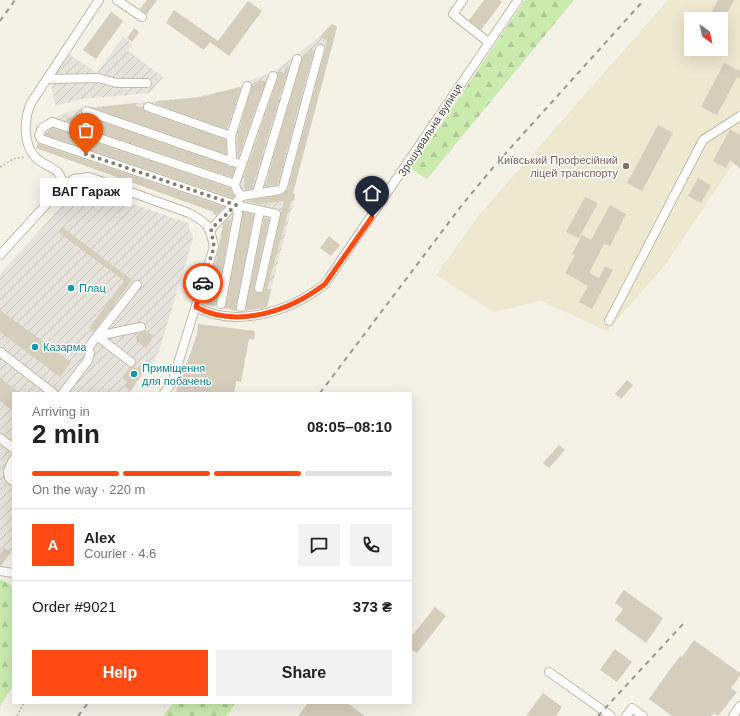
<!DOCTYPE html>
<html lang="en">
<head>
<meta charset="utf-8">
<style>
	:root { --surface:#fff; --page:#f2f2f2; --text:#222; --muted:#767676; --line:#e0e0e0; --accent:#ff4b13 }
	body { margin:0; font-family:Arial,sans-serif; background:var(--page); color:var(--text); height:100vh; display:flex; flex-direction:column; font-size:15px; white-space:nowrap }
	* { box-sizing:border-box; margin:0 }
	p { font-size:13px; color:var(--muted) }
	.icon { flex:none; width:22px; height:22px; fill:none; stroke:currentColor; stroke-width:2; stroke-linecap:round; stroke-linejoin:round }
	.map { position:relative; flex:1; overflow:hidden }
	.details { position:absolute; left:12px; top:392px; width:400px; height:312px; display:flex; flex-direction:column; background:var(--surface); border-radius:0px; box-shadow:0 4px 16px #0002 }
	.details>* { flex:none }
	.needle { width:26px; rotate:147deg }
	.controls { position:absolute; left:684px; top:12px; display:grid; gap:8px }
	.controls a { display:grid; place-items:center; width:44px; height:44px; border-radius:0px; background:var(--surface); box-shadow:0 4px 16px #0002; font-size:20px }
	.pin { position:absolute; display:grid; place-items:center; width:34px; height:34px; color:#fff; margin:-41px -17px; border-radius:50% 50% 50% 0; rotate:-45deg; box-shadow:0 0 4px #0007 }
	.pin .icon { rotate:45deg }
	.courier { position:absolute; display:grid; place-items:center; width:40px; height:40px; margin:-20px; border:3px solid #ff4b13; border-radius:50%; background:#fff; color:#222; box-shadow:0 1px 5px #0007 }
	.bubble { position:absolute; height:28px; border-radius:0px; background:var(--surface); box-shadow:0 4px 16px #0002; font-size:13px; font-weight:600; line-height:28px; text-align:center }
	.head em { font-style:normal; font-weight:600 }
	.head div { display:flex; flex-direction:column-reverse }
	.head { display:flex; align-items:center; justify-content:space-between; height:68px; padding:0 20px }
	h1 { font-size:26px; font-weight:600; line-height:30px }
	.bar { display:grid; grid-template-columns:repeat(4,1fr); gap:6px 4px; align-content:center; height:48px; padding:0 20px }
	.bar i { height:5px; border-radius:3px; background:var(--line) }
	.bar .current { background:var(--accent) }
	.bar p { grid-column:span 4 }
	.line { display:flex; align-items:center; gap:10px; padding:0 20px; border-top:1px solid var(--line) }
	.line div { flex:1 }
	.round { display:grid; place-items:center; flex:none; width:42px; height:42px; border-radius:0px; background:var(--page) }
	.primary-button { display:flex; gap:8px; margin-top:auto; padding:8px 20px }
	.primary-button a { flex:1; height:46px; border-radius:0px; background:var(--accent); color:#fff; font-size:16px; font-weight:600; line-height:46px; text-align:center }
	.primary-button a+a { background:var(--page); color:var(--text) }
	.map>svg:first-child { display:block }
	.industrial { fill:url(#industrial-furrows) }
	.education { fill:#eee8d1; fill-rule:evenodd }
	.forest { fill:url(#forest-firs) }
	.building { fill:#d6cebc }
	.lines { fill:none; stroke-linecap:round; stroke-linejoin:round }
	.minor-casing { stroke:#c0baa9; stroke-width:10 }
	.path { stroke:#c2b89a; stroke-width:1.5; stroke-dasharray:2 2; stroke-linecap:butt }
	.minor { stroke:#fff; stroke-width:8 }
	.rail { stroke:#979797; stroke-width:2; stroke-dasharray:5 5; stroke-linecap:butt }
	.done { stroke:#847f74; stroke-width:4; stroke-dasharray:0 7.2 }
	.route { stroke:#ff4b13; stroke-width:5 }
	.education-dot { fill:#8d6e63; stroke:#fff; stroke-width:1.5 }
	.culture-dot { fill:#0f9aa8; stroke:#fff; stroke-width:1.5 }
	.labels { text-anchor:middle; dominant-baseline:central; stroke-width:3; stroke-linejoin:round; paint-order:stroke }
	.street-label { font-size:11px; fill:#484236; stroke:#fff }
	.education-label { font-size:11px; fill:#785e54; stroke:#fff; text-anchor:end }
	.culture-label { font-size:11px; fill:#0d838f; stroke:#fff; text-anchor:start }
</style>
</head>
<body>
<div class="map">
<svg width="740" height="716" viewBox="0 0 740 716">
	<defs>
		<pattern id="industrial-furrows" width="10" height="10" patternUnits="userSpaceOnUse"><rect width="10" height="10" fill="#e6e3dc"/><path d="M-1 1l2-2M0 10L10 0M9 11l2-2" fill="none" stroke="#c7c4bd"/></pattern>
		<pattern id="forest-firs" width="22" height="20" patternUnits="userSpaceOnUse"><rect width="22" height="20" fill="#caeaae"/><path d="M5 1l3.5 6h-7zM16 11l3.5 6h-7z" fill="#afca96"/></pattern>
	</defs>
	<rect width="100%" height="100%" fill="#f4f1e7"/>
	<g class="industrial">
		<polygon points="332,24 337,27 293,193 295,194 294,200 266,309 237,311 205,304 224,220 213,214 213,211 36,148 38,143 35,140 35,128 37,126 60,115 83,108 197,97 244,86 246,82 271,73 290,60 319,37"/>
		<polygon points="123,37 133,44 128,51 163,77 150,93 81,99 56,106 50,83 69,54 97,73"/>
		<polygon points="80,186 188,223 193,239 158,354 129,393 13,393 13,550 0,568 0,274"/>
	</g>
	<path class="education" d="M668,0H740V169L733,164L666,264L607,331L541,301L494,312L436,275L479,215ZM691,19H721V49H691Z"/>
	<g class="forest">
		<polygon points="525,0 574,0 427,179 411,169"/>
		<polygon points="0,579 13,586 13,686 0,706"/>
		<polygon points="173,703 236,703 226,716 163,716"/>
	</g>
	<g class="building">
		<polygon points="147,0 157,0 147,14 140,9"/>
		<polygon points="484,0 499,0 502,2 481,30 469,20"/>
		<polygon points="718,0 734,0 724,19 708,19"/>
		<polygon points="248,1 262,11 229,56 210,42 204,50 166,23 174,10 218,41"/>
		<polygon points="111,12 123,21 96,59 83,50"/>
		<polygon points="332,24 337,27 293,193 295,194 294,200 291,201 267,289 271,290 267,307 245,311 264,218 269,219 254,287 255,292 258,293 264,289 284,201 259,204 246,201 281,195 288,189 325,50 327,40 319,37"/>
		<polygon points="134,28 139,32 132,42 127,38"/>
		<polygon points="310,49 314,50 278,184 265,187 302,57 305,53 309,54"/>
		<polygon points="724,63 740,71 740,79 737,77 717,115 701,107"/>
		<polygon points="289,66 252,189 245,190 244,176 278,78 278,71 284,73 286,67"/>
		<polygon points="258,81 266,81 238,158 237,137 252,84"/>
		<polygon points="239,87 241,88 227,129 158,105 159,101 203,97"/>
		<polygon points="136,103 136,106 143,108 146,112 226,140 226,154 93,108"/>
		<polygon points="79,113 84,116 235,168 232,177 65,121 67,116 77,119"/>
		<polygon points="658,125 673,133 642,191 627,183"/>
		<polygon points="53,128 230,188 234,196 233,198 45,135"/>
		<polygon points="730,129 740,135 740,168 730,160 726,168 713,161"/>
		<polygon points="38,143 39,144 224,207 216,215 213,214 214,212 36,148"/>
		<polygon points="698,178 711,185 701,203 688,196"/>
		<polygon points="585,197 598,203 579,238 566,232"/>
		<polygon points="610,205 626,214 610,246 604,244 589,273 599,278 605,266 613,270 592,309 579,302 588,286 565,273 575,255 572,254 582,235 591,240"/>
		<polygon points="243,212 254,215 236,306 237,311 224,308 226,305"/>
		<polygon points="227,220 231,221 215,307 205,304 219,249 223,224"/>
		<polygon points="62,227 132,280 94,332 89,328 124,281 58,232"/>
		<polygon points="329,236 340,245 331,256 320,248"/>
		<polygon points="0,310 71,362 60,377 0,332"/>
		<polygon points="198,324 255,331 254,340 249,339 241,382 236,381 234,393 176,393 179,379 181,380 197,334"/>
		<polygon points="146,330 154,336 146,348 136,341 137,339 135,338 139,333"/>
		<polygon points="140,365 146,369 130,390 124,386 128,382 122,378 130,367 134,367 137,369"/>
		<polygon points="0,378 20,393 13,393 13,411 0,401"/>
		<polygon points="627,380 633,385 621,399 615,394"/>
		<polygon points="559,445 565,450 549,468 543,463"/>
		<polygon points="4,548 11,552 0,566 0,554"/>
		<polygon points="624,590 663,618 646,643 615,620 623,609 615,603"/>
		<polygon points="435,607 446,616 417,653 411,649 411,637"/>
		<polygon points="694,640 740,673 740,676 731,688 737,692 718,716 714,713 711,716 672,716 649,699 680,656 682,657"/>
		<polygon points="615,649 632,662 617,682 600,670"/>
		<polygon points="543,693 562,707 556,716 526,716"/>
		<polygon points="308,703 347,703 365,716 298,716"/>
	</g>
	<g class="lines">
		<g class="minor-casing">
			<g id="minor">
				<polyline points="117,0 142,17"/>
				<polyline points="463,0 453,14 488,42"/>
				<polyline points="47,79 98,78 117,83 147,83"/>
				<polyline points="148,107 231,136"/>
				<polyline points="86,111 242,165"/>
				<polyline points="232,162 231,136 247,86"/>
				<path d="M63,186C60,166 51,170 37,159C22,145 24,119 31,103L99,0"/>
				<polyline points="257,193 297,59"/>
				<polyline points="242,196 237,191 235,184 273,76"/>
				<polyline points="236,205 276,214 259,288"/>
				<polyline points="211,229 242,196 280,190 283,187 320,49"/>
				<path d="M0,255L63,186L74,179L89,177L189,213C207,223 210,225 214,247L172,383L164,393"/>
				<polyline points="137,285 97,336 141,327"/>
				<polyline points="221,304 238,214 236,205 41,139 39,135 42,128 52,122 235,184"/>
				<path d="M196,307C237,329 291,311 325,284L518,0"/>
				<polyline points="241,307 260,210"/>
				<polyline points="609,321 703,140 740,116"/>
				<polyline points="0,352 53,393"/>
				<polyline points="63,393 88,360 90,353 88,348 97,336 131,362"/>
				<polyline points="0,438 13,448"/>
				<polyline points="13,460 8,471 9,478 13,481"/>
				<polyline points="0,571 13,573"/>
				<polyline points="549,672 611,716"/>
				<polyline points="626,716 632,708 643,716"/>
				<polyline points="733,716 740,706"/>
			</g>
		</g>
		<g class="path">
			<polyline points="0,167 13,159 25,157"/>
			<polyline points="17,716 24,703"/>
		</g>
		<use href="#minor" class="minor"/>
		<g class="rail">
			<polyline points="0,21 15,0"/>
			<polyline points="320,393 462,205 496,164 644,0"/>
			<polyline points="78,716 88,703"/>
			<polyline points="598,716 683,624"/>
		</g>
	</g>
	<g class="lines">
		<polyline class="done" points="86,154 236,205 211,229 214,247 203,283"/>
		<path class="route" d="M203,283L196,307C237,329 290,311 325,284L372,217"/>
	</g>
	<circle class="education-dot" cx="626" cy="166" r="4"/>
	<g class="culture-dot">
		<circle cx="71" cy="288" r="4"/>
		<circle cx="35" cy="347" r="4"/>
		<circle cx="134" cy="374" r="4"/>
	</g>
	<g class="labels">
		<g class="street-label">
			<text transform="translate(430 130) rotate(-57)">Зрошувальна вулиця</text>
		</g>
		<g class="education-label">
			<text x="618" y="160">Київський Професійний<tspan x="618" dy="13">ліцей транспорту</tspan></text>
		</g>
		<g class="culture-label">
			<text x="79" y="288">Плац</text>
			<text x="43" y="347">Казарма</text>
			<text x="142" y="368">Приміщення<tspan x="142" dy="13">для побачень</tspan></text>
		</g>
	</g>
</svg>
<div class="controls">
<a><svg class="needle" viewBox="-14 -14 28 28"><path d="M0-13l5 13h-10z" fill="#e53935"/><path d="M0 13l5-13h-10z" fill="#767676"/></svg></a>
</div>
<div class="pin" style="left:86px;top:154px;background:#ea580c"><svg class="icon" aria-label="bag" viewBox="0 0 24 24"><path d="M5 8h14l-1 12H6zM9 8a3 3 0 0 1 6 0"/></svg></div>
<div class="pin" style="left:372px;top:217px;background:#1f2937"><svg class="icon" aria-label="home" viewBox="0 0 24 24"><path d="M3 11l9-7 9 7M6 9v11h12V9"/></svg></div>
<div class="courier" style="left:203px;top:283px"><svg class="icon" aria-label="car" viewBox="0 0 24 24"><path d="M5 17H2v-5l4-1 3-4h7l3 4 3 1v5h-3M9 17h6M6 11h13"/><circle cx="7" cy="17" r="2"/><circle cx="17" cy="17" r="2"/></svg></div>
<div class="bubble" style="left:40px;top:178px;width:92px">ВАГ Гараж</div>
<section class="details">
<div class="head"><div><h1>2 min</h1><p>Arriving in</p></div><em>08:05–08:10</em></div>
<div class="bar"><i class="current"></i><i class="current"></i><i class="current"></i><i></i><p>On the way · 220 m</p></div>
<div class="line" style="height:72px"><b class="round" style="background:var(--accent);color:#fff">A</b><div><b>Alex</b><p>Courier · 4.6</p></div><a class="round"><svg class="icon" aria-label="chat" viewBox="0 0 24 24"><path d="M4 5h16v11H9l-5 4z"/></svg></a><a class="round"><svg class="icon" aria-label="phone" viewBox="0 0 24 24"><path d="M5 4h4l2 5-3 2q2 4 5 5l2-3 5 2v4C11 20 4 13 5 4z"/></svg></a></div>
<div class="line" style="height:52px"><div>Order #9021</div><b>373 ₴</b></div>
<div class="primary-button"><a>Help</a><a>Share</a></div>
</section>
</div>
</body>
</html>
